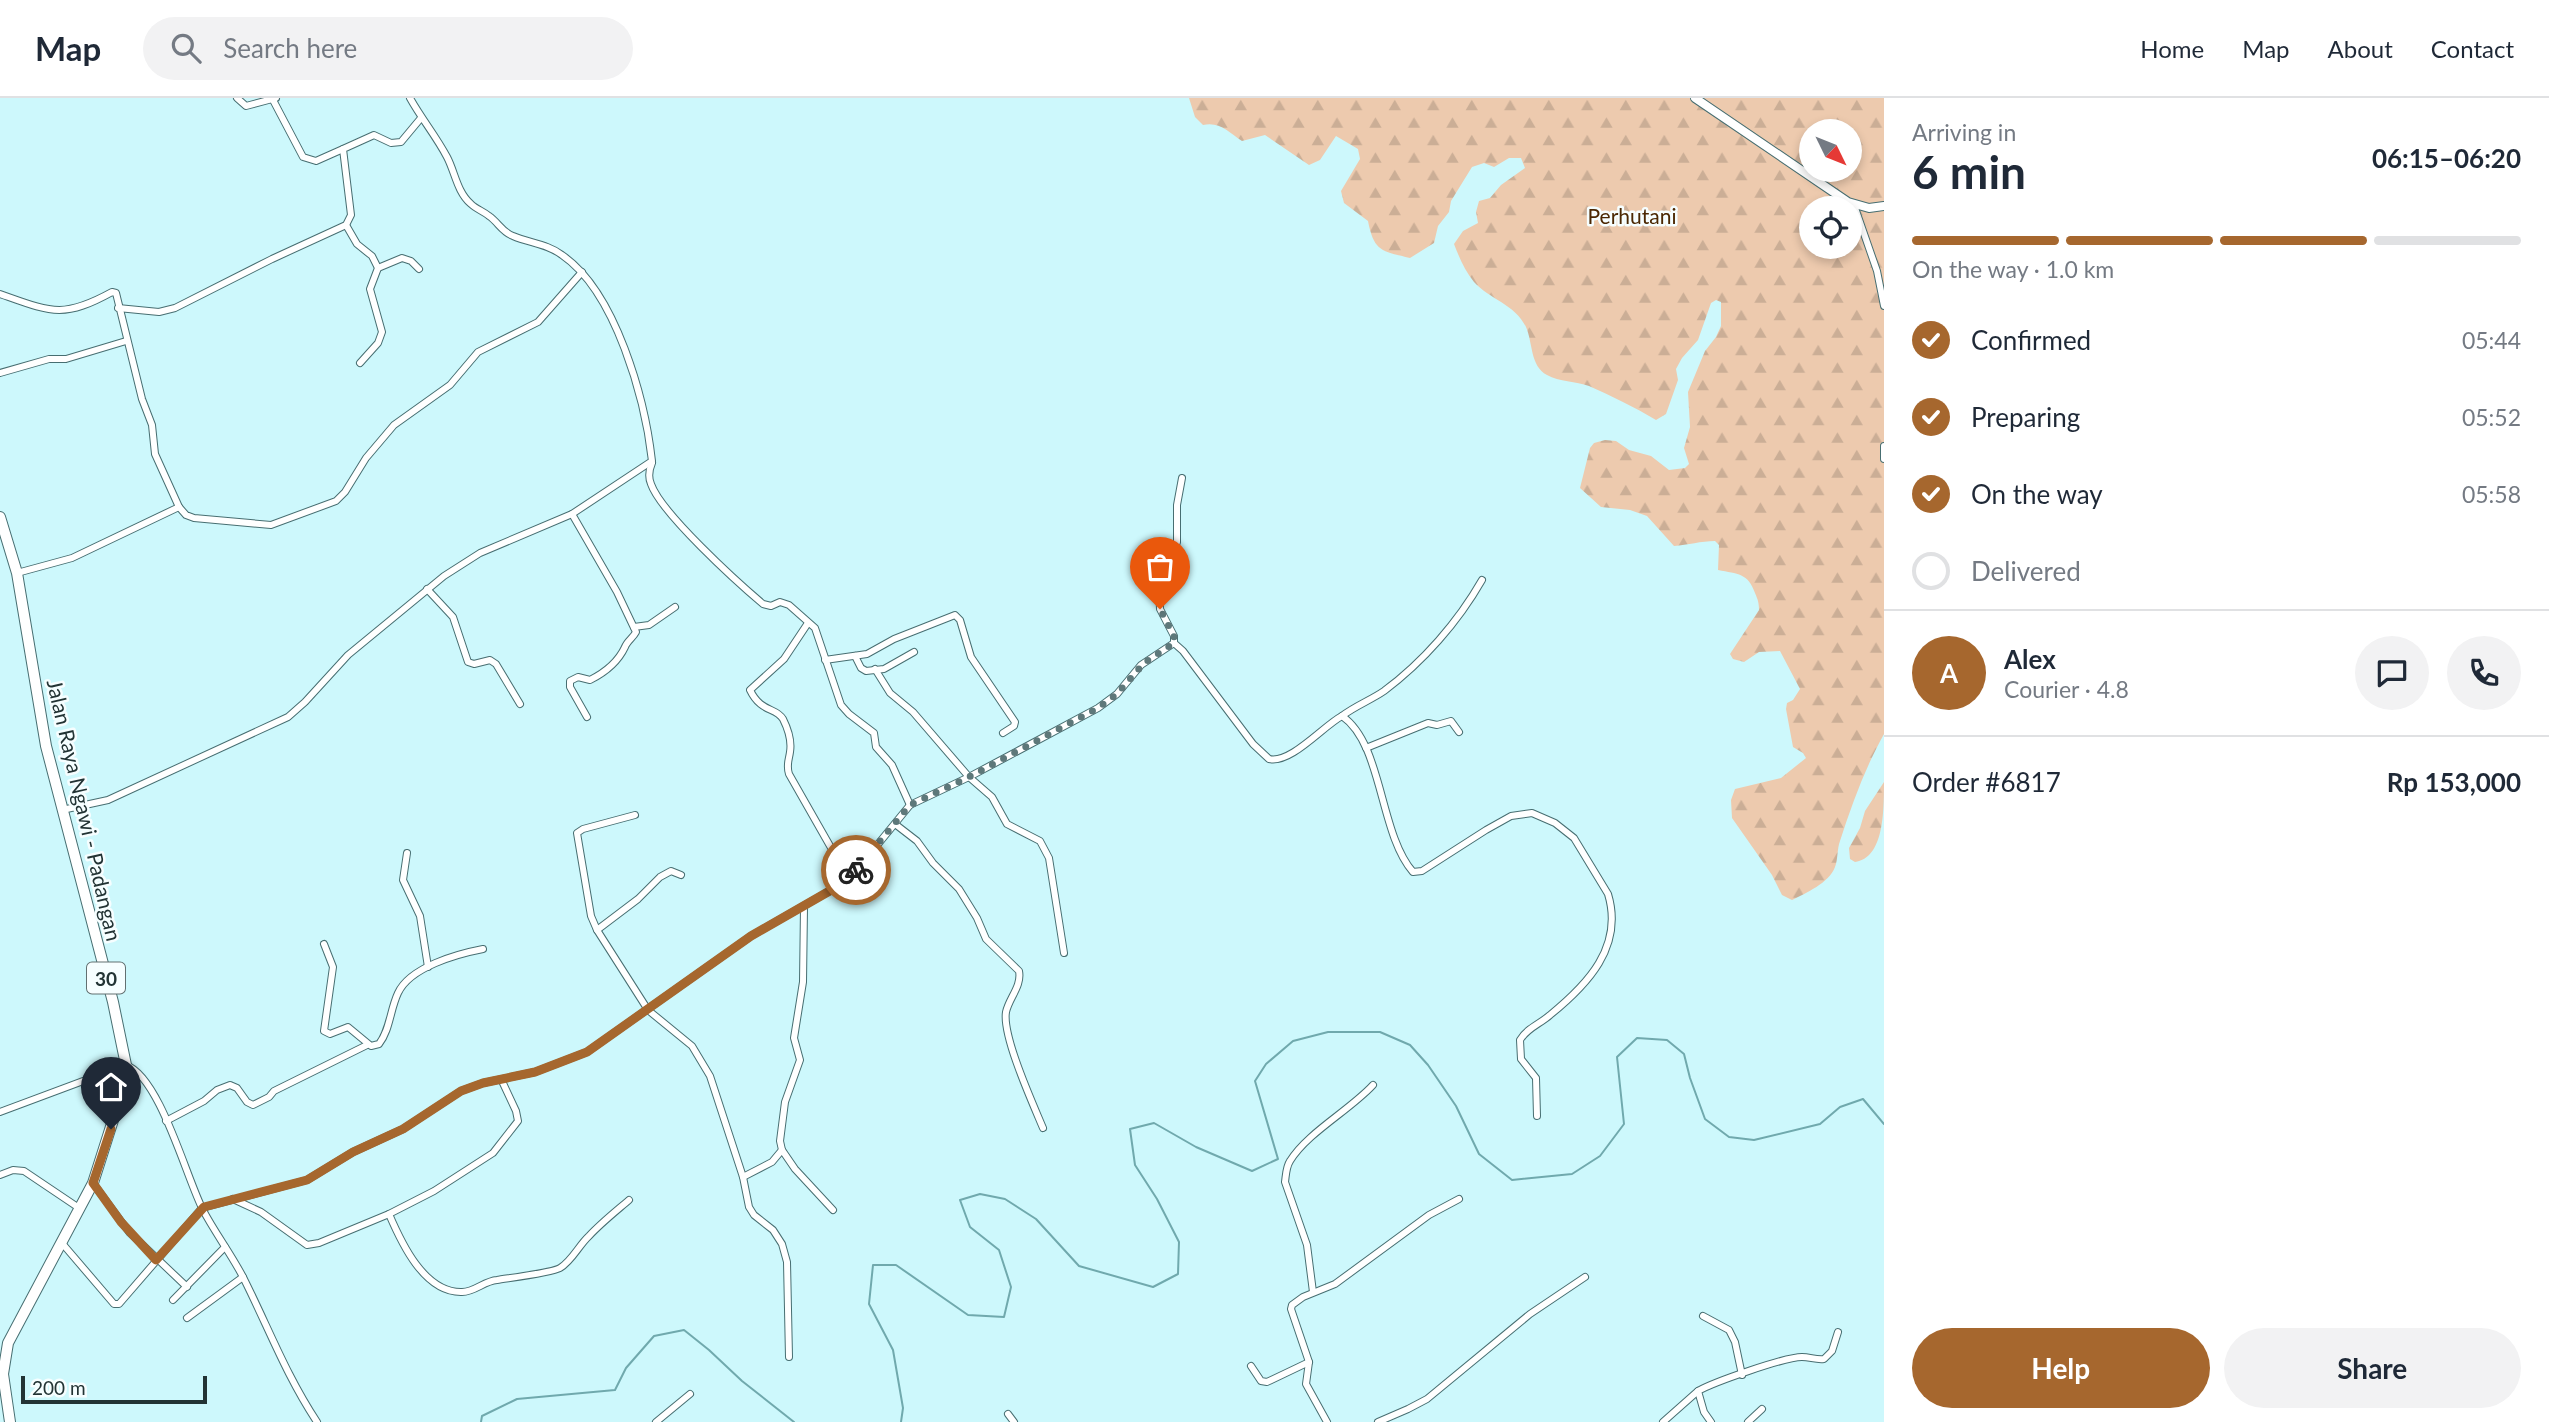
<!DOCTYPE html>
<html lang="en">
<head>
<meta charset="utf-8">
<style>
	:root { --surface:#fff; --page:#f2f2f3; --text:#1f2937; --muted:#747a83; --line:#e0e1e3; --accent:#a6672e }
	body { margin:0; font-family:Lato,sans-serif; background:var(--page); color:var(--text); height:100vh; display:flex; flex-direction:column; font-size:26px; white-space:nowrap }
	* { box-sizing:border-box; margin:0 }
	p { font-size:23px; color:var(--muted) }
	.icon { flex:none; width:38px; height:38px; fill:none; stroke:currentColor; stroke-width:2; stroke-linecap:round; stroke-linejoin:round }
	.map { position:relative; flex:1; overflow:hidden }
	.details { display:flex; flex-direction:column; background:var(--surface); width:665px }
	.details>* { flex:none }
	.needle { width:46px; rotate:133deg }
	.fabs { position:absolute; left:1799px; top:21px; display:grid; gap:14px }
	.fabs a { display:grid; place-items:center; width:63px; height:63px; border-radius:50%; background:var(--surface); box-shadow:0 4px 10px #0003; font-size:35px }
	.scale { position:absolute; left:21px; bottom:18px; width:186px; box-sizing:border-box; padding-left:7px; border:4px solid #223334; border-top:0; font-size:19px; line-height:24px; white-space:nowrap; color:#223334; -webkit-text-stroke:5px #f6feff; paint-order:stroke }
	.pin { position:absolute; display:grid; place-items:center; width:60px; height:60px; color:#fff; margin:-72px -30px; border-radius:50% 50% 50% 0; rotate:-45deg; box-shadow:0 0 7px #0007 }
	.pin .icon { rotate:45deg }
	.courier { position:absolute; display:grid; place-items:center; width:70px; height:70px; margin:-35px; border:5px solid #a6672e; border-radius:50%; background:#fff; color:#222; box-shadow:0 2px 9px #0007 }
	.overview em { font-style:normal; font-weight:700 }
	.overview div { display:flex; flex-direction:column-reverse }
	.overview { display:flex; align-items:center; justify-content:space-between; height:119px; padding:0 28px }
	h1 { font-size:46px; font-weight:700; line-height:52px }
	.bar { display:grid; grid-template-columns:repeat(4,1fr); gap:10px 7px; align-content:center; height:84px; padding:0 28px }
	.bar i { height:9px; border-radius:5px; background:var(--line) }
	.bar .current { background:var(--accent) }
	.bar p { grid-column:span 4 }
	.line { display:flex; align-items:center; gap:18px; padding:0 28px; border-top:2px solid var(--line) }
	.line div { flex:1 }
	.round { display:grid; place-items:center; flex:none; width:74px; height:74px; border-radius:37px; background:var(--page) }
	ol { padding:0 28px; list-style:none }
	li { display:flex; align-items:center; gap:21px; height:77px }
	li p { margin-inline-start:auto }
	li .icon { padding:7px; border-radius:50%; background:var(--accent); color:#fff; stroke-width:4 }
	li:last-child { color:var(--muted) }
	li i { width:38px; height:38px; border:4px solid var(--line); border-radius:50% }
	.primary-button { display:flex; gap:14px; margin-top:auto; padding:14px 28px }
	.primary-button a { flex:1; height:80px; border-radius:42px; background:var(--accent); color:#fff; font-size:28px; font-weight:700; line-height:80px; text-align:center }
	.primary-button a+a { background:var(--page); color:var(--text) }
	header { display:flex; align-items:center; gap:42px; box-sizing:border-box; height:98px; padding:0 35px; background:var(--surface); border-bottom:2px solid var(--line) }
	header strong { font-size:33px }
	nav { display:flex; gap:38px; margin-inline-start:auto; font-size:24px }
	.search { width:490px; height:63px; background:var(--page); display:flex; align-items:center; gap:18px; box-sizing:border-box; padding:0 24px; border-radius:38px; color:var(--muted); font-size:26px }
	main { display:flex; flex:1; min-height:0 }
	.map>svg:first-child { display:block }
	.forest { fill:url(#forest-firs); fill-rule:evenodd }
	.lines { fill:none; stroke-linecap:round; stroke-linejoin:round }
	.stream { stroke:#70a9ad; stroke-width:2 }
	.minor-casing { stroke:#476e71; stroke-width:8 }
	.tertiary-casing { stroke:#476e71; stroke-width:10 }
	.trunk-casing { stroke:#476e71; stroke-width:12 }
	.minor { stroke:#fff; stroke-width:6 }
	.tertiary { stroke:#fff; stroke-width:8 }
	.trunk { stroke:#fff; stroke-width:10 }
	.done { stroke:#5e787a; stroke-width:7; stroke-dasharray:0 12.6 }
	.route { stroke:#a6672e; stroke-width:9 }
	.labels { text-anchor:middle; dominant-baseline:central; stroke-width:5; stroke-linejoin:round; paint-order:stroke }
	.shield { fill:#f6feff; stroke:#627071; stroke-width:2 }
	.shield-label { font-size:19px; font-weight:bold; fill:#223334 }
	.park-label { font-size:21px; fill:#4b2702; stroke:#f6feff }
	.street-label { font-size:21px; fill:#223334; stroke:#f6feff }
</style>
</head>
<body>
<header>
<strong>Map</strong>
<div class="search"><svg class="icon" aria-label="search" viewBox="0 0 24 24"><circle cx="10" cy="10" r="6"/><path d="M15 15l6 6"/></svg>Search here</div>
<nav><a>Home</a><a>Map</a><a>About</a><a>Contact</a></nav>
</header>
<main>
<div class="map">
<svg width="1884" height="1324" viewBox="0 0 1884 1324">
	<defs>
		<pattern id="forest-firs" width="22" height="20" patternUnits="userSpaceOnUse" patternTransform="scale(1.75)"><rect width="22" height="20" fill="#edcaae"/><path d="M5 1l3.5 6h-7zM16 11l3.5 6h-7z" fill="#cbae96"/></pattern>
	</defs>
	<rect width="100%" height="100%" fill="#cdf8fc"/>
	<g class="forest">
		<path d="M1189,0H1884V636C1865,670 1852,706 1840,743C1837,751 1838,761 1835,769C1829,785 1806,795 1792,802L1782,797L1772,777L1732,720L1731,702L1735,691L1781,680L1806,660L1803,655L1793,649L1786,611L1787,605L1793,602L1800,591L1780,553L1759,554L1744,564L1733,561L1730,556L1759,512C1759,505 1758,502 1755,495C1748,475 1738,476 1718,472L1719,447L1715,443C1701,443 1688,447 1674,448L1647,418L1630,412L1601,409L1580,390L1590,350L1594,345L1605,342L1616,343L1629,352L1651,358L1669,372L1685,370L1689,366L1684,350L1690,329L1688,294L1705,253L1716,239L1721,228V204L1716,202L1711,205L1698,242L1682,260L1676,271L1678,282L1666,316L1656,322C1634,309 1612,298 1589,288C1576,283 1559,284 1547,277C1530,268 1533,245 1526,229C1515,206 1489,201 1474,184C1465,173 1459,159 1454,146L1463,133L1478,125L1476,114L1479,103L1490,100L1501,87L1525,70L1521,60H1509L1494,69L1484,65L1472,69L1451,103L1449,114L1438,128L1434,145L1410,160C1382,153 1374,154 1368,123L1344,105L1341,93L1360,61L1358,51L1336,38L1320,62L1309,67L1265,37L1242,43C1229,34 1219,23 1203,27L1195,19ZM1811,33H1850V72H1811ZM1811,110H1850V149H1811Z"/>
		<path d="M1884,684C1884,714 1884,760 1855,764L1850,761L1849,750L1860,730L1865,713Z"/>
	</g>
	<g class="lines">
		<g class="stream">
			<polyline points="481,1324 482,1318 517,1301 615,1292 626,1270 654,1238 684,1232 709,1252 742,1283 794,1324"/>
			<polyline points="901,1324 903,1310 893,1252 869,1206 873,1167 896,1167 968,1217 1004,1219 1011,1189 999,1152 970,1129 960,1102 980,1096 1005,1101 1036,1121 1079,1168 1153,1189 1178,1176 1179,1144 1157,1101 1135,1067 1130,1031 1154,1025 1196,1049 1252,1073 1278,1061 1255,983 1266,966 1293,943 1328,934 1380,934 1410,947 1428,967 1456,1008 1479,1056 1512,1082 1572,1076 1600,1058 1624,1026 1617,959 1637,940 1667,942 1684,956 1690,980 1705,1021 1729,1039 1754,1042 1820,1026 1840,1009 1863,1001 1884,1026"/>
		</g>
		<g class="minor-casing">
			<g id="minor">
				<polyline points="237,0 246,8 276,0"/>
				<polyline points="273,2 303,59 316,63 343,51"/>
				<polyline points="1854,107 1877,173 1884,208"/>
				<polyline points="346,127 357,146 372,158 378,170 370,191 382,234 378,245 360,265"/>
				<polyline points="378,170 402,160 411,163 419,171"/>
				<path d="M0,196C51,214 63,221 112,194L116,195L142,301L152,327L155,356L179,409L72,460L17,475"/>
				<polyline points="118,210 159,214 175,210 272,161 346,127 351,117 343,51 374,37 391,45 401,44 421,20"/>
				<polyline points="0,275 49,261 66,261 126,243"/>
				<polyline points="1884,348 1884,361"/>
				<path d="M652,365C649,372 648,379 651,386C661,415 737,484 763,506L771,508L780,504L789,507L815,530L841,607L849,616L874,635L876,649L892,667L910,707"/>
				<polyline points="179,409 186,417 194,420 271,427 336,403 345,394 366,360 394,327 450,287 478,254 538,224 582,174"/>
				<path d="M572,416L617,494L636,534C633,540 627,543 625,549C618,564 606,574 590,582L578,579L570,583V589L587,619"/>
				<polyline points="427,491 453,519 468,564 474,566 490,562 496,566 520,606"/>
				<path d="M808,525L784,561L750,592C761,615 776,609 783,621C788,631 792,642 790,654C789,662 786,667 789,676L834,755L844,783"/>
				<polyline points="634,529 649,527 675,509"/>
				<path d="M1174,545L1183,553L1253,646L1269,661C1291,666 1323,628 1342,618C1383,646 1379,735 1413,774L1422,773L1486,732L1511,718L1532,715L1555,725L1574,740L1608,796C1624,849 1587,887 1550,917C1540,926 1527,930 1520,942L1521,961L1536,980L1537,1018"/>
				<polyline points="855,558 861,570 866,573 884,571 914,554"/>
				<polyline points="825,562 867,556 894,541 955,517 960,522 971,559 1015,624 1014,628 1003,635"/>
				<polyline points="875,571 890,595 913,614 969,679 992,699 1007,726 1040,743 1049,760 1064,855"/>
				<path d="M1342,618C1355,608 1371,602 1384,593C1423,564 1458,524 1482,482"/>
				<polyline points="1366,650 1428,625 1437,627 1451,623 1459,634"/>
				<path d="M62,712L108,702L288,619L305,604L348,557L444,478L480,455L572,416L652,363C645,301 616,194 562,157C548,146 529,145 513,138C502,134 498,124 489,118C483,113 476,111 471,106C457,94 455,74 447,59C436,38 421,20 410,0"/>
				<polyline points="635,717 583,731 577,735 591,818 597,832 648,912 692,948 710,978 743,1079 749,1109 754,1117 773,1132 782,1146 787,1164 789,1259"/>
				<path d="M895,726L917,743L933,765L959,791L977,820L986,841L1019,873C1022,888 1009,900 1006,914C1002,938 1033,1006 1043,1030"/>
				<polyline points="407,755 403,782 420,818 428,869"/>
				<polyline points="804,809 803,884 794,940 800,962 785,1004 780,1043 782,1052 795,1071 833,1112"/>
				<polyline points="597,832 638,801 660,779 671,773 681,777"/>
				<path d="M324,846L333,869L324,933L330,936L348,929L371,948L379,946C390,932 390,912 398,895C410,869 457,856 483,851"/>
				<path d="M0,1014L126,967C160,979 186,1079 203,1112C215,1135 232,1157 244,1181C269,1231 286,1277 317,1324"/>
				<polyline points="166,1023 204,1003 217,992 230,987 237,990 247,1004 253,1007 269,999 274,993 367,947"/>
				<polyline points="0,1077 13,1072 24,1073 79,1110"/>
				<polyline points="743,1079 772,1064 782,1052"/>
				<polyline points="93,1085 129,1134 187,1189"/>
				<polyline points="233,1101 261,1114 307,1147 319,1145 389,1116 434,1093 493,1055 518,1023 516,1013 502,983"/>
				<path d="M389,1116C401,1144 424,1195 462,1194C475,1194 484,1183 497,1182C509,1180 551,1175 560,1170C572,1163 579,1147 589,1138C601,1125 615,1114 629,1102"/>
				<polyline points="61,1144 114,1206 119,1206 202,1110 307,1082 353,1054 403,1031 461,993 483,985 535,974 587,954 751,838 833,791 865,762 910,707 969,679 1098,610 1117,596 1141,567 1174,545 1174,538 1160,511 1159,488 1161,478 1172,459 1177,444 1177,407 1182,380"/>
				<path d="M1313,1194L1307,1147L1285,1084C1286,1077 1286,1069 1290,1063C1307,1035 1350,1012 1373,987"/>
				<polyline points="173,1202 225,1149"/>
				<polyline points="1703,1218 1729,1232 1735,1244 1742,1277"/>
				<polyline points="187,1220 243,1179"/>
				<polyline points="1251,1268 1261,1283 1267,1284 1309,1264"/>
				<polyline points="1008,1316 1014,1324"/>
				<polyline points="656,1324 690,1296"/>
				<polyline points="1327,1324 1306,1286 1309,1264 1291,1211 1292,1207 1303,1199 1335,1186 1429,1117 1459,1101"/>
				<polyline points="1378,1324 1408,1311 1427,1301 1530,1216 1585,1179"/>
				<polyline points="1663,1324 1698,1293"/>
				<path d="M1711,1324L1704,1314L1698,1293C1714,1284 1785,1259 1802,1259C1810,1259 1816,1262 1824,1261L1832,1253L1838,1234"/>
				<polyline points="1748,1324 1762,1311"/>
			</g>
		</g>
		<g class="tertiary-casing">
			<polyline id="tertiary" points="1695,0 1848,104 1869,110 1884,108"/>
		</g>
		<g class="trunk-casing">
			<polyline id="trunk" points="0,419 17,475 46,648 113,904 126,967 122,994 93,1085 8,1245 3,1276 10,1324"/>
		</g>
		<use href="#minor" class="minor"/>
		<use href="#tertiary" class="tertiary"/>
		<use href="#trunk" class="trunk"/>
	</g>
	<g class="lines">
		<polyline class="done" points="856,772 910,707 969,679 1098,610 1117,596 1144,565 1174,545 1174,538 1160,511"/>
		<polyline class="route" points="111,1031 93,1085 121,1124 156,1162 204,1109 307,1082 353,1054 403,1031 461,993 483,985 535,974 587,954 751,838 833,791 856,772"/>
	</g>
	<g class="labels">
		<rect class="shield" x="87" y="864.5" width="38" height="31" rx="5"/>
		<g class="shield-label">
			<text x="106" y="880">30</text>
		</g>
		<g class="park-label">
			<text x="1632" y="117">Perhutani</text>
		</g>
		<g class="street-label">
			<text transform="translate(85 712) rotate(77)">Jalan Raya Ngawi - Padangan</text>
		</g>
	</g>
</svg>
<div class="fabs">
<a><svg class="needle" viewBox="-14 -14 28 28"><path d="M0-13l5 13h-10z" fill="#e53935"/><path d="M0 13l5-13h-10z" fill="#747a83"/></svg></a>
<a><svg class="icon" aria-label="locate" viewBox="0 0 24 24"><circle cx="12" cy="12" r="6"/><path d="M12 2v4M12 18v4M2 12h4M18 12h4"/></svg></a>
</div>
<div class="scale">200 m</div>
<div class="pin" style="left:1160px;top:511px;background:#ea580c"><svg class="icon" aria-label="bag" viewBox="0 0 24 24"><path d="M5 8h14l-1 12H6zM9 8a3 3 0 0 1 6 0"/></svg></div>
<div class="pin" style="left:111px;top:1031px;background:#1f2937"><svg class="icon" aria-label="home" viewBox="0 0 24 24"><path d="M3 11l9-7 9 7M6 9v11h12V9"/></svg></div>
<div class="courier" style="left:856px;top:772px"><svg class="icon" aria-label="bike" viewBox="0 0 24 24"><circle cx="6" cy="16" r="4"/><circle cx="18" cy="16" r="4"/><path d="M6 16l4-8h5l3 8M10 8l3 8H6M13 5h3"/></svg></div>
</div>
<section class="details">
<div class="overview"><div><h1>6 min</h1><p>Arriving in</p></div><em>06:15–06:20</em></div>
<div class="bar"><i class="current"></i><i class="current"></i><i class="current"></i><i></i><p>On the way · 1.0 km</p></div>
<ol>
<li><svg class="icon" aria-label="check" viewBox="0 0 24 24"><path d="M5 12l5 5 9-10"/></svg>Confirmed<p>05:44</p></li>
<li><svg class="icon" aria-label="check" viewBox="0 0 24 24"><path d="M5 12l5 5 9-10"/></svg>Preparing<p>05:52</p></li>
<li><svg class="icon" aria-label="check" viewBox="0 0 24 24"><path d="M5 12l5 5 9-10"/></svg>On the way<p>05:58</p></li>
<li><i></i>Delivered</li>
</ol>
<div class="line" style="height:126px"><b class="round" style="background:var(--accent);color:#fff">A</b><div><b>Alex</b><p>Courier · 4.8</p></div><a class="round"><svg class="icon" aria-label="chat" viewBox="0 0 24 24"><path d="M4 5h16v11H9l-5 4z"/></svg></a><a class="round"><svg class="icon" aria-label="phone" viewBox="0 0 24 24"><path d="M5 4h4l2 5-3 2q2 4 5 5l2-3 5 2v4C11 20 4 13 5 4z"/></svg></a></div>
<div class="line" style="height:91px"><div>Order #6817</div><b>Rp 153,000</b></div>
<div class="primary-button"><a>Help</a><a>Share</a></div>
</section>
</main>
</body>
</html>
